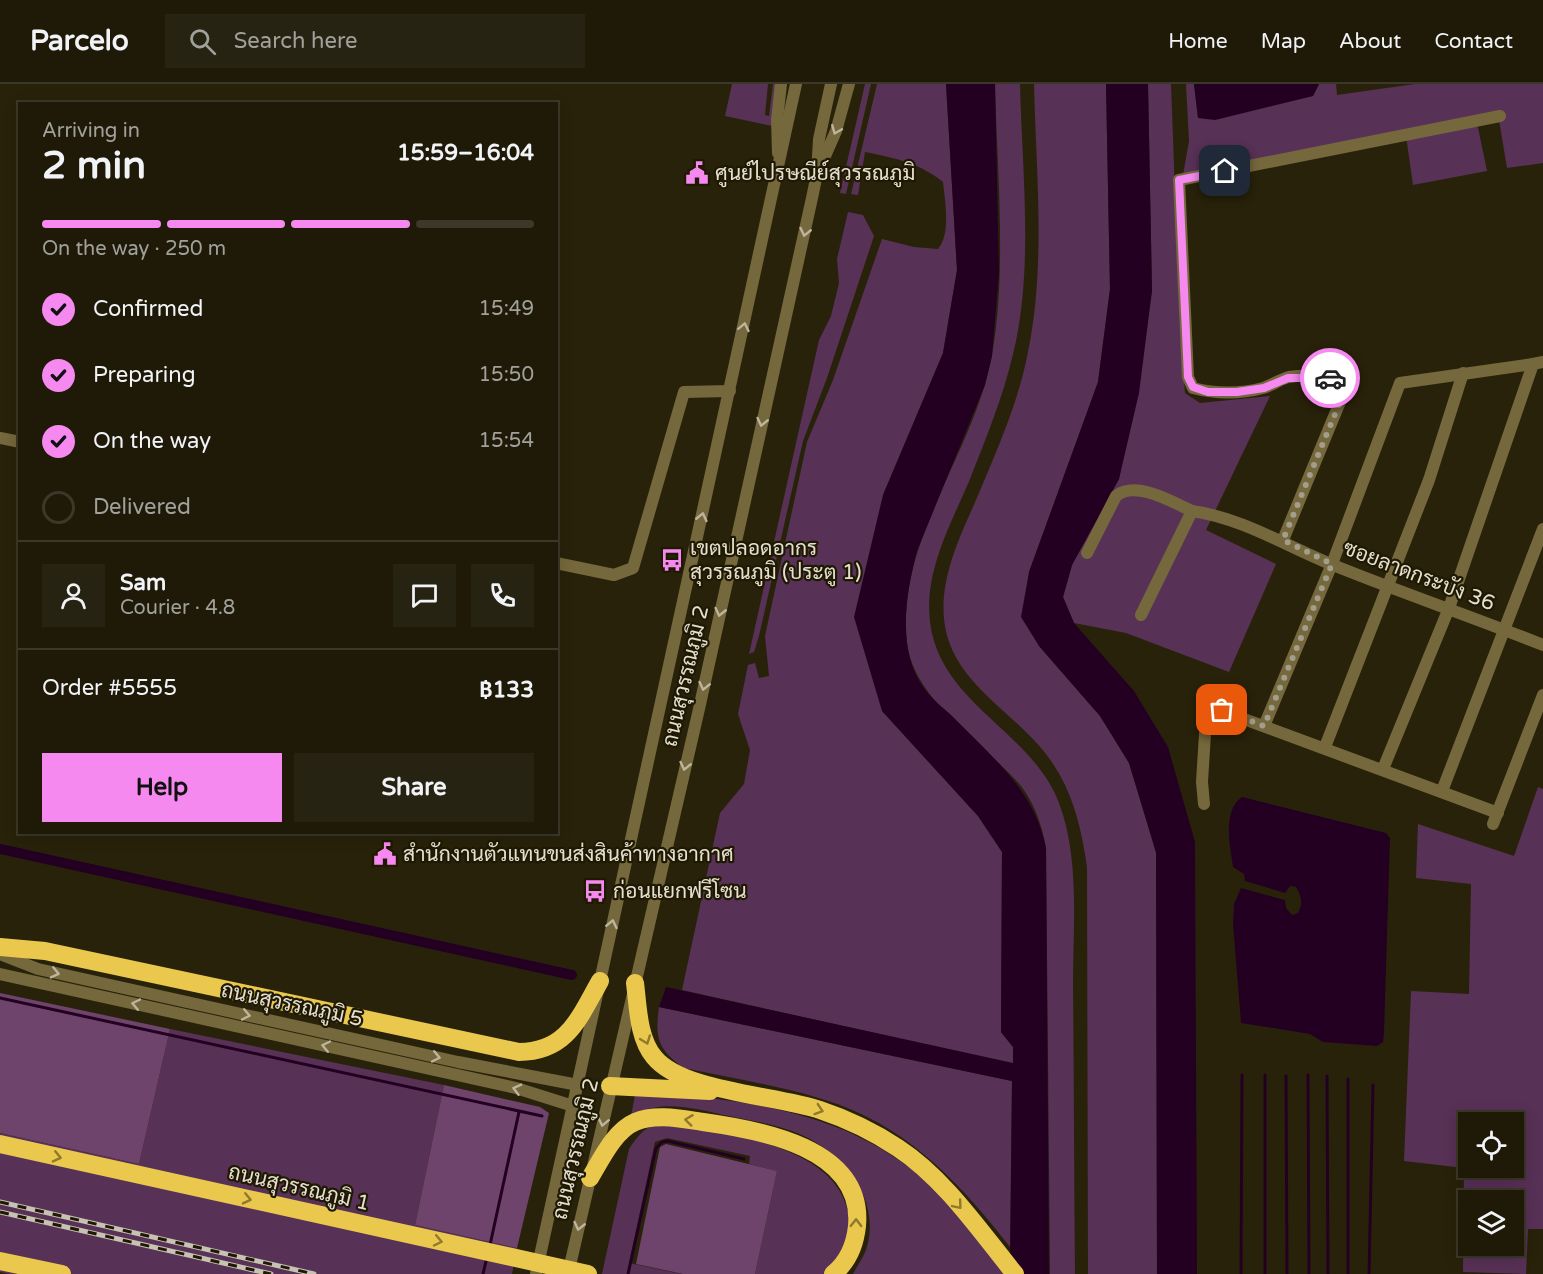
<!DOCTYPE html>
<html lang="en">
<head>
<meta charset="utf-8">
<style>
	:root { --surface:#1f1a08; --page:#272312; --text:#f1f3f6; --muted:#a1a19c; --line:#3c3829; --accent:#f589ef }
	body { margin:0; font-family:"Varela Round",Sarabun,sans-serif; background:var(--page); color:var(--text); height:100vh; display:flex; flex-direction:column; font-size:22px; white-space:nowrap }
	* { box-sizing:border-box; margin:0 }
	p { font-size:20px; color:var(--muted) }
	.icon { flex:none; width:33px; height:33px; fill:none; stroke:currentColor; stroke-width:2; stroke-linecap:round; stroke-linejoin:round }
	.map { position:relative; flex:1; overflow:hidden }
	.side { position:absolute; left:18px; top:18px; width:540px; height:732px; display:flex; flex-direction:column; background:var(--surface); border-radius:0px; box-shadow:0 3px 15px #0003,0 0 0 2px var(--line) }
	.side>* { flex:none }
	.fabs { position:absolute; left:1458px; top:1028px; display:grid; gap:12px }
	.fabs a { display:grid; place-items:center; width:66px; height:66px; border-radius:0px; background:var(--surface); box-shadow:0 3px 15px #0003,0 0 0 2px var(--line); font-size:30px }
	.pin { position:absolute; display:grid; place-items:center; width:51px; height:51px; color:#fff; margin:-26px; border-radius:12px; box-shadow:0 3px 9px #0006 }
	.courier { position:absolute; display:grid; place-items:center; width:60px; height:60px; margin:-30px; border:4px solid #f589ef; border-radius:50%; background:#fff; color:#222; box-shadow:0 2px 8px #0007 }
	.summary em { font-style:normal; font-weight:700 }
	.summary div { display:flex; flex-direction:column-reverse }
	.summary { display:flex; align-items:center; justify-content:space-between; height:102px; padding:0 24px }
	h1 { font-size:39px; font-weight:700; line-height:45px }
	.bar { display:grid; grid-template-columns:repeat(4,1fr); gap:9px 6px; align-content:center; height:72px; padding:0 24px }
	.bar i { height:8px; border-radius:4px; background:var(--line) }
	.bar .active { background:var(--accent) }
	.bar p { grid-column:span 4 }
	.line { display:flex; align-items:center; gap:15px; padding:0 24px; border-top:2px solid var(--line) }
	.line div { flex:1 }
	.round { display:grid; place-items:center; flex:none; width:63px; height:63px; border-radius:0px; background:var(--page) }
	ol { padding:0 24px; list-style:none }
	li { display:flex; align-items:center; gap:18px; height:66px }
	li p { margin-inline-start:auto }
	li .icon { padding:6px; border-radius:50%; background:var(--accent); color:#111; stroke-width:4 }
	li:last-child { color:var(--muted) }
	li i { width:33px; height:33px; border:3px solid var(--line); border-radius:50% }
	.button { display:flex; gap:12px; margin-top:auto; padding:12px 24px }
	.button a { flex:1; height:69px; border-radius:0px; background:var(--accent); color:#111; font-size:24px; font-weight:700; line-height:69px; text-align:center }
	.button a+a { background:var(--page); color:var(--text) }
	header { display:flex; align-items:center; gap:36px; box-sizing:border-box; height:84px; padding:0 30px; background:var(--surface); border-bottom:2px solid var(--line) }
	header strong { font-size:28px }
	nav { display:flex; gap:33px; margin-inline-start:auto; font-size:21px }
	.search { width:420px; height:54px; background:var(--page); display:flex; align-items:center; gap:15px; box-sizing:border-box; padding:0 21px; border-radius:0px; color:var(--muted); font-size:22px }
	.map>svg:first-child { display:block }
	.green { fill:#583156; fill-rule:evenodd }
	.forest { fill:#6f446c }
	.water { fill:#230022 }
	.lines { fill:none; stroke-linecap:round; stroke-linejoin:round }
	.stream { stroke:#230022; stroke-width:3 }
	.canal { stroke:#230022; stroke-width:10 }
	.minor { stroke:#75683c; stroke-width:12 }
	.highway { stroke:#eac84e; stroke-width:18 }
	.rail-casing { stroke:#c7c2b3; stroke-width:5 }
	.rail { stroke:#1f1902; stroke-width:3; stroke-dasharray:9; stroke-linecap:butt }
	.oneway { stroke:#bdb59d }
	.oneway2 { stroke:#8f792c }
	.done { stroke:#a39d8b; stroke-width:6; stroke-dasharray:0 10.8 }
	.route { stroke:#f589ef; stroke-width:8 }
	.labels { text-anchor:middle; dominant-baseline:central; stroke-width:4.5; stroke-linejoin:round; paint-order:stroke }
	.poi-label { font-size:21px; fill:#e4dfd1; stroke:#1f1902; text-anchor:start }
	.street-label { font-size:21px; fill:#e4dfd1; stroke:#1f1902 }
</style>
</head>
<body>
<header>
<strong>Parcelo</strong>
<div class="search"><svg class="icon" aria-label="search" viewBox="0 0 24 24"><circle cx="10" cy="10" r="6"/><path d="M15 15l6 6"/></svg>Search here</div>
<nav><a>Home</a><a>Map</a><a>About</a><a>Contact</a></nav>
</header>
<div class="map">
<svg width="1543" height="1190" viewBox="0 0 1543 1190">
	<rect width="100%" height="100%" fill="#29220a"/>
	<g class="green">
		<polygon points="732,0 768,0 765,31 769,32 773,0 778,0 772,42 725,32"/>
		<polygon points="865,0 871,0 846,110 840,109"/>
		<path d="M877,0H946L957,186L943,269L883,411L882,627L978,732L1002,768L1001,948L1013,963V980L682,906L720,729L744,700L750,666L738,630L748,581L755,579L759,594L769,592L765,552L807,358L833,296L882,155L914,163L938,165C951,150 945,117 943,98C920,79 894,74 865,68L858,111L851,110Z"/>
		<path d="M995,0H1020C1022,86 1034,186 1013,270C1003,313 986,354 970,395C951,440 924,487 930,538C940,620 1032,647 1059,719C1080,775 1073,842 1073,900C1074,997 1074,1093 1075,1190H1050L1046,764C1042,742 1035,720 1021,702C985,660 914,617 907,559C896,455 974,370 992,271C1007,187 997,86 995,0Z"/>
		<path d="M1034,0H1106L1110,205L1098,298L1029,488L1039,562L1100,632L1129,679L1156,769L1157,1190H1088L1087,783C1081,741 1072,704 1046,670C1011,625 950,597 944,535C940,490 962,449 979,409C998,364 1019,316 1028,268C1046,180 1036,88 1034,0Z"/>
		<polygon points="1148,0 1171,0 1180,245 1185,309 1200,319 1270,312 1206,446 1276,480 1229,588 1126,549 1074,539 1063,513 1072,481 1119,395 1152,207"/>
		<polygon points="1186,0 1194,0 1198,33 1313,12 1319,0 1336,0 1337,11 1415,0 1543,0 1543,79 1507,84 1499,36 1477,39 1487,87 1413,101 1406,52 1183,91 1189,57"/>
		<polygon points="848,128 863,131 874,152 827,294 803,357 759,552 754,568 749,570 819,256 831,232 839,199 837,175"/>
		<path d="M1538,703L1543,705V1145H1528L1526,1190L1463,1188L1464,1084L1404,1077L1411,907L1469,910L1471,800L1416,794L1418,740L1514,772ZM1468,1038H1514V1083H1468ZM1468,1116H1514V1161H1468Z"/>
		<path d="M659,923L1012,997L1010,1163C964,1104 913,1048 840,1021C791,1003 735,995 684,984C657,965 655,953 659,923Z"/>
		<polygon points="170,945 444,1001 415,1141 517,1164 512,1190 10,1190 0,1188 0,1049 139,1080"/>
		<path d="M636,1006C754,1018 859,1026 946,1116C968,1138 986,1166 1006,1190H853C857,1182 863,1174 866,1166C882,1117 846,1072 804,1052C781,1041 753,1037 729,1032C695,1025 663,1014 631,1032Z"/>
		<path d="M669,1037C726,1051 834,1060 848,1128C850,1137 851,1152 847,1160C841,1170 832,1180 825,1190H755L777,1087L749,1080L750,1072L667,1054L655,1058L629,1179L681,1190H602L629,1065C641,1047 648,1040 669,1037Z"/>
	</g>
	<g class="forest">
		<polygon points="0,909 170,945 139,1080 0,1049"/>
		<polygon points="444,1001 540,1023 549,1029 517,1164 415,1141"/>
		<polygon points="666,1060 777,1087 755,1190 683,1190 636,1180 660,1063"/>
	</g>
	<g class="water">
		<path d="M946,0H995L999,189L992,272L985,301L917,467C906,509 896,566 924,604C931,614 941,622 950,630C990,671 1035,706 1046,764L1049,1190H1010L1012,997L659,923L666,903L1013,979V963L1001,948L1002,768L978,732L882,627L854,533L883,411L943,269L957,186Z"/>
		<polygon points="1106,0 1148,0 1152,207 1139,309 1119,395 1072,481 1063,513 1074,539 1134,607 1168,663 1195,758 1197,1190 1157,1190 1156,768 1129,679 1100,632 1039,562 1021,533 1029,488 1098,298 1110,205"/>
		<polygon points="1194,0 1319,0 1313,12 1215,36 1198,34"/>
		<path d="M1242,713L1386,749L1390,754L1384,949L1383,958L1377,962L1323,958L1310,950L1241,939L1233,839L1234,820L1241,804L1285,816L1286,824L1292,831L1298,829C1303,819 1302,813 1296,803L1290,802L1285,809L1245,797L1244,790L1233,783C1230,762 1222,727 1242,713Z"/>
	</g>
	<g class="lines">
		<g class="stream">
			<polyline points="0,914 542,1032"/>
			<polyline points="1308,991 1309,1190"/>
			<polyline points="1286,992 1287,1190"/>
			<polyline points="1327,992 1328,1190"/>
			<polyline points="490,1161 519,1028"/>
			<polyline points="483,1190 487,1173"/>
			<polyline points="628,1190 656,1064 662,1058 668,1057 744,1075"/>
			<polyline points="1241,1190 1242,991"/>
			<polyline points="1265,1190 1265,991"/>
			<polyline points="1348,1190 1348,995"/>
			<polyline points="1369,1190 1373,1001"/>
		</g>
		<polyline class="canal" points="0,765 572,891"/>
		<g class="minor">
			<polyline points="778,69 777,36 781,0"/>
			<polyline points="821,81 836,47 849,0"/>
			<polyline points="0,354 20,358"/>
			<path d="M1283,456L1347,301C1333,291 1307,290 1289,293C1280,295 1271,302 1263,304C1240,310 1216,310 1193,304L1188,293L1179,96L1500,32"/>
			<path d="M1087,469L1116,412C1136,396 1172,418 1192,427"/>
			<polyline points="556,479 614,491 633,484 684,308 730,307"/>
			<path d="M1141,531L1192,427C1242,434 1286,462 1333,481C1402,509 1473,533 1543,561"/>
			<polyline points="1264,642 1332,480 1400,299 1533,280"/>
			<polyline points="1325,663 1429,396 1463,289"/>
			<polyline points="1383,685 1449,524 1533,280 1543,278"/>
			<polyline points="1442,707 1543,445"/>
			<polyline points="1204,720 1202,698 1206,634 1209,626 1214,624 1498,729"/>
			<polyline points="1493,740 1543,611"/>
			<polyline points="0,870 38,885 458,978 578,1001"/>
			<polyline points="0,890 516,1004 573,1022"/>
			<polyline points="536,1190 796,0"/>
			<polyline points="568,1190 699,625 812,114 817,90 819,55 831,0"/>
		</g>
		<g class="highway">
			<path d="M0,863L45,867L519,968C567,968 579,934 600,897"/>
			<path d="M635,899C638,922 638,954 654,973C682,1008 777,1011 820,1026C847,1035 874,1048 898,1064C945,1095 980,1147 1015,1190"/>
			<polyline points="610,1002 710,1007"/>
			<polyline points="0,1060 588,1190"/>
			<path d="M590,1094C601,1076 614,1047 635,1038C656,1029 682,1035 703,1038C761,1046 864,1064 857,1142C855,1161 848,1178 833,1190"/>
			<polyline points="0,1177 62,1190"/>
		</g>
		<g class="rail-casing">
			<g id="rail">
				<polyline points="0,1118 314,1190"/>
				<polyline points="0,1128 271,1190"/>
			</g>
		</g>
		<use href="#rail" class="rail"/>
	</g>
	<defs><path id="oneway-chevron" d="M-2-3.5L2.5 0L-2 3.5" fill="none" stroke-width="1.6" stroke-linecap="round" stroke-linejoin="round" transform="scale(1.5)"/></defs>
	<g class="oneway">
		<use href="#oneway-chevron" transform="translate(836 46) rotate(112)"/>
		<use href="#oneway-chevron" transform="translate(805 148) rotate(103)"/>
		<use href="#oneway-chevron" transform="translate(744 243) rotate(-78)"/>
		<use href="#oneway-chevron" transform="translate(762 338) rotate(103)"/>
		<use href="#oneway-chevron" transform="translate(702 433) rotate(-77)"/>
		<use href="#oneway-chevron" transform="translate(720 528) rotate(103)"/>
		<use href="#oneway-chevron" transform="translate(704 602) rotate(103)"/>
		<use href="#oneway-chevron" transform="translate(685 682) rotate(103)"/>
		<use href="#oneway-chevron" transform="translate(612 840) rotate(-78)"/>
		<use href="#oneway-chevron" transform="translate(55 889) rotate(13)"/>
		<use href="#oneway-chevron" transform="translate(136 920) rotate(-168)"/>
		<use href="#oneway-chevron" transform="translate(246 931) rotate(12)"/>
		<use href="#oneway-chevron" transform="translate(326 962) rotate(-168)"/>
		<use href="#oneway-chevron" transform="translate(436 973) rotate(12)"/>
		<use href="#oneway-chevron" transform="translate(517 1005) rotate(-165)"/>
		<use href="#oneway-chevron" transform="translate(603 1038) rotate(102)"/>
		<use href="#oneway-chevron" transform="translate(579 1142) rotate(103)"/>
	</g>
	<g class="oneway2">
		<use href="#oneway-chevron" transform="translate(646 956) rotate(70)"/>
		<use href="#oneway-chevron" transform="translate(819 1026) rotate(18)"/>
		<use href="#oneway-chevron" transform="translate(689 1036) rotate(-173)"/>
		<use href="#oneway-chevron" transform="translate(57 1073) rotate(13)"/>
		<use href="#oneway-chevron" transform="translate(247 1115) rotate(13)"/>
		<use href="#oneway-chevron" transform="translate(958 1121) rotate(50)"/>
		<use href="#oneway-chevron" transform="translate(856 1139) rotate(-89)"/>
		<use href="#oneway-chevron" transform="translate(438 1157) rotate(12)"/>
	</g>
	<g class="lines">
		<polyline class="done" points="1222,626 1264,642 1332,480 1283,456 1347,301 1338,294 1330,294"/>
		<polyline class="route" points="1225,87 1179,96 1188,293 1193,303 1208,308 1237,308 1264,304 1288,294 1330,294"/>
	</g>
	<defs>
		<g id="civic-bare" transform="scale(1.8)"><path d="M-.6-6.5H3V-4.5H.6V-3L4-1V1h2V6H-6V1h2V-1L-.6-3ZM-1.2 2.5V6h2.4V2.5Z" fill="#f589ef" stroke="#1f1902" stroke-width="2.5" paint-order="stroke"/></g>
		<g id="bus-bare" transform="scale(1.8)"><path d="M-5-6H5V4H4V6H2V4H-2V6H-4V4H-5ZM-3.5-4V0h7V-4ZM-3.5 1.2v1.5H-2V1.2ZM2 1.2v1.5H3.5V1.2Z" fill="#f589ef" stroke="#1f1902" stroke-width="2.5" paint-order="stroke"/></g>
	</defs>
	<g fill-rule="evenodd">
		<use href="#civic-bare" x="697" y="89"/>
		<use href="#bus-bare" x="672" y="476"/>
		<use href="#civic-bare" x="385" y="770"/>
		<use href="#bus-bare" x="595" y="807"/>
	</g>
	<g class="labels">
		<g class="poi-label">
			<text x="715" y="89">ศูนย์ไปรษณีย์สุวรรณภูมิ</text>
			<text x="690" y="464">เขตปลอดอากร<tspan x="690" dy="24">สุวรรณภูมิ (ประตู 1)</tspan></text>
			<text x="403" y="770">สำนักงานตัวแทนขนส่งสินค้าทางอากาศ</text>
			<text x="613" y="807">ก่อนแยกฟรีโซน</text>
		</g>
		<g class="street-label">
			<text transform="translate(1419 492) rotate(21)">ซอยลาดกระบัง 36</text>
			<text transform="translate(686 592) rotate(-77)">ถนนสุวรรณภูมิ 2</text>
			<text transform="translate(292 921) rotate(12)">ถนนสุวรรณภูมิ 5</text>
			<text transform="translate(576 1065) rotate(-77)">ถนนสุวรรณภูมิ 2</text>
			<text transform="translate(299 1104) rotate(13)">ถนนสุวรรณภูมิ 1</text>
		</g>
	</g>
</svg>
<div class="fabs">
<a><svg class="icon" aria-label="locate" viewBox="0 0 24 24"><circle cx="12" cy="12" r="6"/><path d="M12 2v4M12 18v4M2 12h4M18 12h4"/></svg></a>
<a><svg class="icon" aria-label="layers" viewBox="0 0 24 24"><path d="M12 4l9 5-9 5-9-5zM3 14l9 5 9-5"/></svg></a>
</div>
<div class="pin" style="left:1222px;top:626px;background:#ea580c"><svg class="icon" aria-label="bag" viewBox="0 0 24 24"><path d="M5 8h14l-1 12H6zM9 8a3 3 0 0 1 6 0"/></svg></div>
<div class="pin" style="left:1225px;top:87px;background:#1f2937"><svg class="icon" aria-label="home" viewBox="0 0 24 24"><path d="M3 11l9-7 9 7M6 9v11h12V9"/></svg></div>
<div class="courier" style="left:1330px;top:294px"><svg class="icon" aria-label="car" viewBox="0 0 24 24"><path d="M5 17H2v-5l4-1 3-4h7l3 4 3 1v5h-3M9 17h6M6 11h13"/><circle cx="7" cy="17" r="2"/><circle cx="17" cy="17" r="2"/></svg></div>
<section class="side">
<div class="summary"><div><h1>2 min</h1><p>Arriving in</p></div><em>15:59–16:04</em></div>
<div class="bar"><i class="active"></i><i class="active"></i><i class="active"></i><i></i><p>On the way · 250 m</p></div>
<ol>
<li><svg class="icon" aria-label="check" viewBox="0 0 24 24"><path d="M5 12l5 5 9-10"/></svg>Confirmed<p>15:49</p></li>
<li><svg class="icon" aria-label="check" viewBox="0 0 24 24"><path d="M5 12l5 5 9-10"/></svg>Preparing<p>15:50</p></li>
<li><svg class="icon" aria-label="check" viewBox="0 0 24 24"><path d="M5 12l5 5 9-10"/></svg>On the way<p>15:54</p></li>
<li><i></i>Delivered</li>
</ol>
<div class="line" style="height:108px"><a class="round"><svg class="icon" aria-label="person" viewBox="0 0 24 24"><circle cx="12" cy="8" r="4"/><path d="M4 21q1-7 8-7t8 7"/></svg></a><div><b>Sam</b><p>Courier · 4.8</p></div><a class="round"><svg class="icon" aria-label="chat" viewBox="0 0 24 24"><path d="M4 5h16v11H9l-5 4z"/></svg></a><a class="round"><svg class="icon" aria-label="phone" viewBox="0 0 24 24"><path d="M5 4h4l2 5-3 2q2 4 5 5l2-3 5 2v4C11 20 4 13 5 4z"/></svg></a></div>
<div class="line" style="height:78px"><div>Order #5555</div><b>฿133</b></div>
<div class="button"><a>Help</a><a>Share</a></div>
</section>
</div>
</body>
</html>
